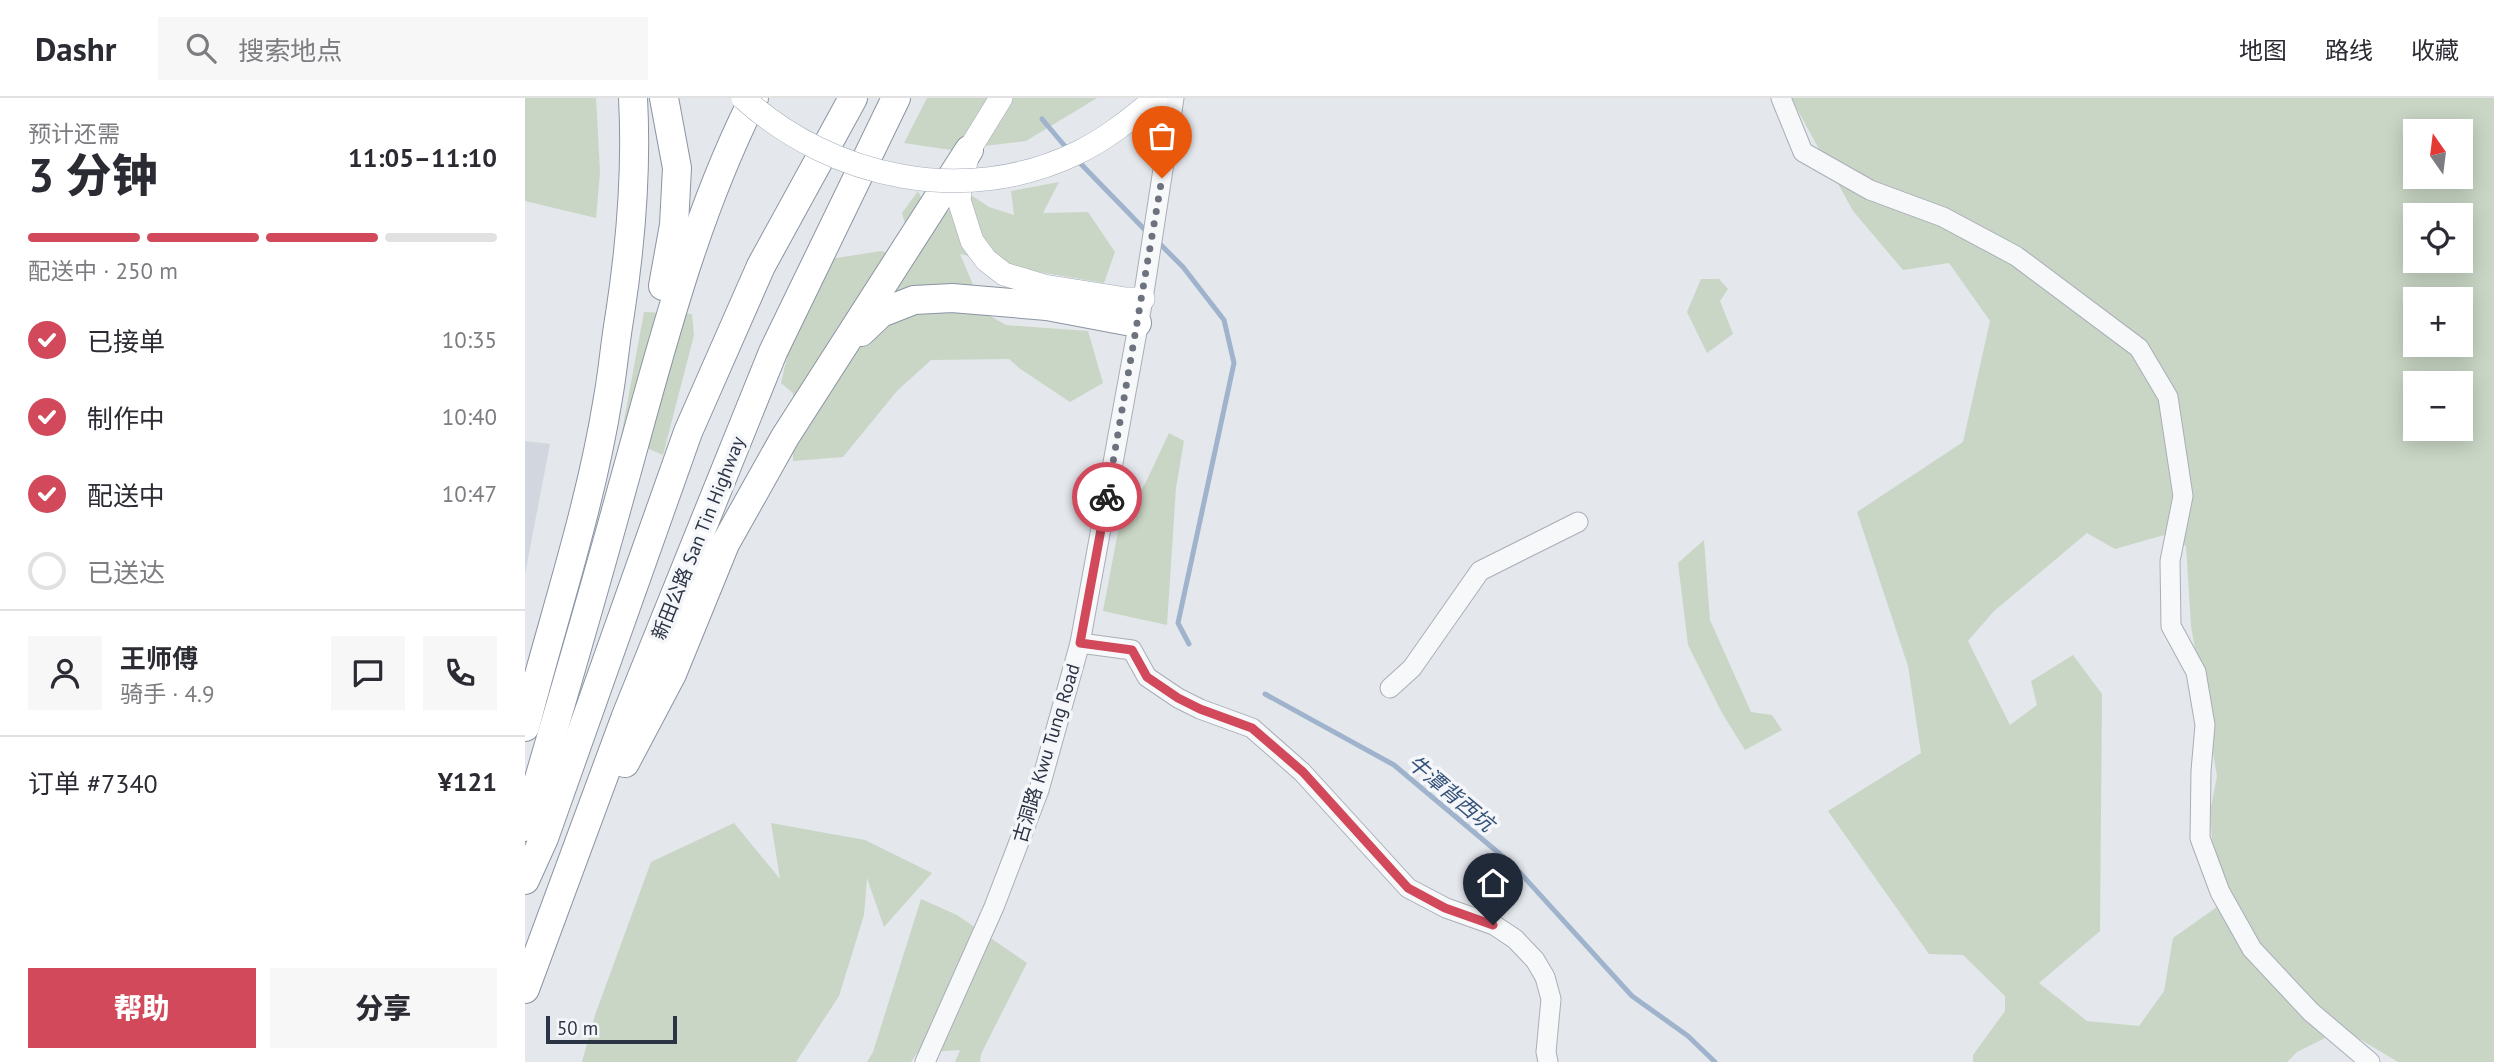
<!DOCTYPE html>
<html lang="zh">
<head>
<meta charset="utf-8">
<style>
	:root { --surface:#fff; --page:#f7f7f7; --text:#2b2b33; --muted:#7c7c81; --line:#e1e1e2; --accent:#d1495b }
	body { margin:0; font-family:"PT Sans","Noto Sans SC",sans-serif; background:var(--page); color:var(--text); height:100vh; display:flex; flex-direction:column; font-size:26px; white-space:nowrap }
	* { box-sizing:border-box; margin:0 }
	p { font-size:23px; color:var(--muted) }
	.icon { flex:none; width:38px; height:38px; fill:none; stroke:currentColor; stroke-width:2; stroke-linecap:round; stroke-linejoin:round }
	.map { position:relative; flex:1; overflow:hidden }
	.sheet { display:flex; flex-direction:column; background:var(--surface); width:525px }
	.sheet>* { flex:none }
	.needle { width:46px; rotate:346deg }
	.buttons { position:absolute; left:1878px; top:21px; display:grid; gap:14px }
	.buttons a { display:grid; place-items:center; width:70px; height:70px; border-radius:0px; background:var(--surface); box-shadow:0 4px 18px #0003; font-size:35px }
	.scale { position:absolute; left:21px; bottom:18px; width:131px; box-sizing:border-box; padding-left:7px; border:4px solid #2b3445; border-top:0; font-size:19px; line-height:24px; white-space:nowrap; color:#2b3445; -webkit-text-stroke:5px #f4f6f9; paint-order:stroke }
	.pin { position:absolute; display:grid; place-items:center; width:60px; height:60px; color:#fff; margin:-72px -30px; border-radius:50% 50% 50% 0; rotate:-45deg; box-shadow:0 0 7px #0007 }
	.pin .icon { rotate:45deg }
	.courier { position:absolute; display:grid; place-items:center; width:70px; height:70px; margin:-35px; border:5px solid #d1495b; border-radius:50%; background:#fff; color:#222; box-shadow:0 2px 9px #0007 }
	.summary em { font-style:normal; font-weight:800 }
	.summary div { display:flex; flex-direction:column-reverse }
	.summary { display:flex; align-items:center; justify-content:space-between; height:119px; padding:0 28px }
	h1 { font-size:46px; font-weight:800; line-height:52px }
	.bar { display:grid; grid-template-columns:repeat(4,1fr); gap:10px 7px; align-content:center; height:84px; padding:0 28px }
	.bar i { height:9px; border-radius:5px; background:var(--line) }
	.bar .current { background:var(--accent) }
	.bar p { grid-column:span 4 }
	.line { display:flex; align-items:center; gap:18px; padding:0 28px; border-top:2px solid var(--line) }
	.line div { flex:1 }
	.round { display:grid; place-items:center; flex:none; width:74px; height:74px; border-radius:0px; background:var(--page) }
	ol { padding:0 28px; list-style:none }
	li { display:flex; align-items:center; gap:21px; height:77px }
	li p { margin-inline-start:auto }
	li .icon { padding:7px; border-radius:50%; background:var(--accent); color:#fff; stroke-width:4 }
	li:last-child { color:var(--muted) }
	li i { width:38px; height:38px; border:4px solid var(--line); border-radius:50% }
	.primary-button { display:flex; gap:14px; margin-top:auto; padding:14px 28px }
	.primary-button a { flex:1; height:80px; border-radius:0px; background:var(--accent); color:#fff; font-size:28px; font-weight:800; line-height:80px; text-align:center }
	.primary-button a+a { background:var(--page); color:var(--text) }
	header { display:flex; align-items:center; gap:42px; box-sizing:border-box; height:98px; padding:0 35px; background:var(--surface); border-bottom:2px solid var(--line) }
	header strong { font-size:33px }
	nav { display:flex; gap:38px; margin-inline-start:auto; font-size:24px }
	.search { width:490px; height:63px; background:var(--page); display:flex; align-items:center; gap:18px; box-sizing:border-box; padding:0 24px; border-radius:0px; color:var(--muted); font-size:26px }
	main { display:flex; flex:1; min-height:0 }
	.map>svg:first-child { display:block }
	.built { fill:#d2d6de }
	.green { fill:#c9d6c5; fill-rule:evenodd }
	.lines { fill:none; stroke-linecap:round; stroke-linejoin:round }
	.stream { stroke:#9fb4cc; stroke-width:5 }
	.minor-casing { stroke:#a9aeb7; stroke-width:21 }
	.major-casing { stroke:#a3abb8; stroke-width:24 }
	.highway-casing { stroke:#8b94a3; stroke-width:30 }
	.minor { stroke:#f7f8fa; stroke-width:19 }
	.major { stroke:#fff; stroke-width:23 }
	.highway { stroke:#fff; stroke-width:28 }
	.major-bridge-casing { stroke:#a3abb8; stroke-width:24; stroke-linecap:butt }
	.major-bridge { stroke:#fff; stroke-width:23 }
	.done { stroke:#6c737f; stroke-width:7; stroke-dasharray:0 12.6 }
	.route { stroke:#d1495b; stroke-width:9 }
	.labels { text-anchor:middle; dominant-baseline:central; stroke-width:7; stroke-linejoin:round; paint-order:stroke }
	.street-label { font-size:19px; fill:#2b3445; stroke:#f4f6f9 }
	.water-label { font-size:21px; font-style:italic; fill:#34527a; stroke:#f4f6f9 }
</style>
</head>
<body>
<header>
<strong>Dashr</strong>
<div class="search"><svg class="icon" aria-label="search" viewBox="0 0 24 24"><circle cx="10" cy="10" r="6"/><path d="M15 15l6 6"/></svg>搜索地点</div>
<nav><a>地图</a><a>路线</a><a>收藏</a></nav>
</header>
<main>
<section class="sheet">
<div class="summary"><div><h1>3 分钟</h1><p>预计还需</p></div><em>11:05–11:10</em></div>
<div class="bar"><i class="current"></i><i class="current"></i><i class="current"></i><i></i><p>配送中 · 250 m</p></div>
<ol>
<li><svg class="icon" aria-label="check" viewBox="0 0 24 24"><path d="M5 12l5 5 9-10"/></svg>已接单<p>10:35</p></li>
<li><svg class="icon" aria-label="check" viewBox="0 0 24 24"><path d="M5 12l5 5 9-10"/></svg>制作中<p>10:40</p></li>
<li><svg class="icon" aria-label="check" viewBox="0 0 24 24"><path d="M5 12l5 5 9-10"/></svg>配送中<p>10:47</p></li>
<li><i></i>已送达</li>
</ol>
<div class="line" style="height:126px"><a class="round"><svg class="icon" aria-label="person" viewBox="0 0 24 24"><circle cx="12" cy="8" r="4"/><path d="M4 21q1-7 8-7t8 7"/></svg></a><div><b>王师傅</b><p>骑手 · 4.9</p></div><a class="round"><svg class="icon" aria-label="chat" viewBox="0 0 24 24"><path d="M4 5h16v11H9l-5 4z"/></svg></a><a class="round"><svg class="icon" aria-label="phone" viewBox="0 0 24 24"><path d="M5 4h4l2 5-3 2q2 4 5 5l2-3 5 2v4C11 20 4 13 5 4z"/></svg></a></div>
<div class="line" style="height:91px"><div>订单 #7340</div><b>¥121</b></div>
<div class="primary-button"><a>帮助</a><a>分享</a></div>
</section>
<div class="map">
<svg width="1969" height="964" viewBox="0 0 1969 964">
	<rect width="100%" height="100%" fill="#e4e7ec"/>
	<polygon class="built" points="0,343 25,346 0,476"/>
	<g class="green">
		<polygon points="0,0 71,0 75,74 71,120 0,103"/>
		<polygon points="402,0 572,0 501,43 426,52 379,45"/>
		<path d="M1266,0H1969V964H1873L1818,931L1772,954L1762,964H1448V957L1480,913V898L1438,857L1404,856L1303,713L1396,655L1383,568L1332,414L1438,344L1465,223L1424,165L1378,172L1328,113ZM1890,33H1936V79H1890ZM1890,117H1936V163H1890ZM1890,201H1936V247H1890ZM1890,285H1936V331H1890ZM1562,435L1590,451L1639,437L1661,448L1666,528L1692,678L1685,714L1688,755L1706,799L1648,840L1639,893L1614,928L1562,923L1514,885L1575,833L1577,596L1548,557L1506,583L1512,607L1485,627L1443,543L1469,513Z"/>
		<polygon points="534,84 518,115 563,114 590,154 579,185 508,173 435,156 460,215 481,227 563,233 578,285 545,304 494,270 484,261 406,262 372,293 318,359 268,363 268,295 256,285 266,242 305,161 356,153 391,163 377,115 393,93 411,129 419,116 446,97 464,109 489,117 486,93"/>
		<polygon points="1176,181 1194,181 1203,191 1195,203 1208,236 1182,255 1162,214"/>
		<polygon points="119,214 167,216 169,237 138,357 96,339"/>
		<polygon points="644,335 659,343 651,390 642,527 578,513 595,423 620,386"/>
		<polygon points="1179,442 1185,522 1226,614 1247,617 1257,632 1220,652 1197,615 1163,547 1153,465"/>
		<polygon points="209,725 255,781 246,725 340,742 407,775 359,829 342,780 339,817 314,898 271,964 57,964 70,917 126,764"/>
		<polygon points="396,801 432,817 502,865 456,956 455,964 430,964 435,952 392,955 386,964 342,964 348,954"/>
	</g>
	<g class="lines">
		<g class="stream">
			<polyline points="517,21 544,53"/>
			<polyline points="553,63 624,136"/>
			<polyline points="631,142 658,169 699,222 709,265 653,525 664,546"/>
			<polyline points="740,596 869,667 988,767 1107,898 1163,938 1190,964"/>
		</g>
		<g class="minor-casing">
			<g id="minor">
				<polyline points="1256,0 1278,54 1345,92 1418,119 1491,158 1614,250 1643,299 1658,398 1645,463 1646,528 1671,574 1680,627 1676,673 1675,740 1695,794 1727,851 1786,914 1845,964"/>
				<polyline points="555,545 607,552 622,579 653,600 675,611 727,630 777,674 883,790 921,810 969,827 990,841 1010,862 1020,879 1026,901 1021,954 1023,964"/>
				<polyline points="865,590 887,570 955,473 1053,424"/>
				<polyline points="400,964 469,809 514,692 555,545 618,201 649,0"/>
			</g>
		</g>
		<g class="major-casing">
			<polyline id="major" points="476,0 444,52 436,84 434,102 447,143 461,162 479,176 519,188 601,201 618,201"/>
		</g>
		<g class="highway-casing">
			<g id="highway">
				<polyline points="138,188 149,127 152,70 139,0"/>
				<polyline points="336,234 356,215 389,202 427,200 522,208 612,225"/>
				<path d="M0,629C28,520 65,412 83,300C88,273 90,244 95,216C106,144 112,73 108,0"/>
				<polyline points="100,665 147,576 200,446 260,339 444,52"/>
				<path d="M0,729C33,615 67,501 98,387C135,255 167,123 229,0"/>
				<polyline points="0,782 19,740 163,334 236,168 328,0"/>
				<polyline points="0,891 101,618 248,254 371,0"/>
			</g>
		</g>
		<use href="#minor" class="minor"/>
		<use href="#major" class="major"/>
		<use href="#highway" class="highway"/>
		<g class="major-bridge-casing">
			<path id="major-bridge" d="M218,0C308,81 440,109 552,55C581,41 606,21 631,0"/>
		</g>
		<use href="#major-bridge" class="major-bridge"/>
	</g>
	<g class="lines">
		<polyline class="done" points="582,399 637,80"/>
		<polyline class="route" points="582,399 555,545 607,552 622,579 653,600 675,611 727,630 778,674 883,790 920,810 968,827"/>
	</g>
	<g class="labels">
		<g class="street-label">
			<text transform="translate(173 440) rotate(-68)">新田公路 San Tin Highway</text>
			<text transform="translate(521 655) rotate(-73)">古洞路 Kwu Tung Road</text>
		</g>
		<g class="water-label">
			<text transform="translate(926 695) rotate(40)">牛潭背西坑</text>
		</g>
	</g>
</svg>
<div class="buttons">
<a><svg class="needle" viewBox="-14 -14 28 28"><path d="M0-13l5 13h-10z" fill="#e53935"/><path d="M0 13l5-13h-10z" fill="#7c7c81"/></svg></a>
<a><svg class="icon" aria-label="locate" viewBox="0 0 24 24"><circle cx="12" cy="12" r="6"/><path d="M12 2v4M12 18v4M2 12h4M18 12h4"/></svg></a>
<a>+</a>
<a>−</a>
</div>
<div class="scale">50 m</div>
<div class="pin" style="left:637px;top:80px;background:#ea580c"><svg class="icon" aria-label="bag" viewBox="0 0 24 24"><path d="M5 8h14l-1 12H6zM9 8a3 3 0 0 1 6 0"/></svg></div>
<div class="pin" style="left:968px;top:827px;background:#1f2937"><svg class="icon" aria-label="home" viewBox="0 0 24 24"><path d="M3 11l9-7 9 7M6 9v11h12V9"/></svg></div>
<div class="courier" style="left:582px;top:399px"><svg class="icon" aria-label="bike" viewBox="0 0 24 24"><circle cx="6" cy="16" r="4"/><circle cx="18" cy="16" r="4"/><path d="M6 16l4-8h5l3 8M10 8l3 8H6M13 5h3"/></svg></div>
</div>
</main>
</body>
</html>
